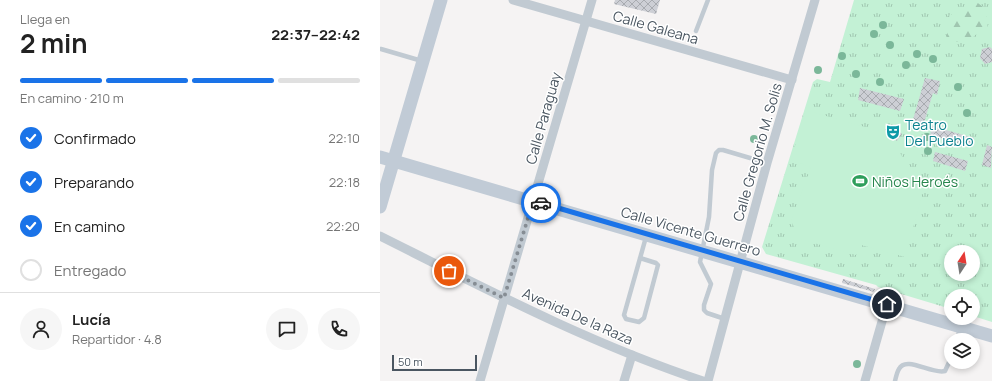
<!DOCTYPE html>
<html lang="es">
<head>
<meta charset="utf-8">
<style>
	:root { --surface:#fff; --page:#f6f6f6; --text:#222; --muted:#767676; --line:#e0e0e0; --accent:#1a73e8 }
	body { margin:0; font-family:Manrope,sans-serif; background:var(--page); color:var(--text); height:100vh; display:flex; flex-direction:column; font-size:15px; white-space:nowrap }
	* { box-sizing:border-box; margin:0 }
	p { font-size:13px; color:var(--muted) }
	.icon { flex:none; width:22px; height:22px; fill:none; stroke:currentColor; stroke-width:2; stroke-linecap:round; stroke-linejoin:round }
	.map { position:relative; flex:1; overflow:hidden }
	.details { display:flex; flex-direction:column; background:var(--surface); width:380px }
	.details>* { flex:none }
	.needle { width:26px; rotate:12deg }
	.buttons { position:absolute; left:564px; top:245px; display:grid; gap:8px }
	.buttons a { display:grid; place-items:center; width:36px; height:36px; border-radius:50%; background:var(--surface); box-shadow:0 2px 6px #0003; font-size:20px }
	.scale { position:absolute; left:12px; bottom:10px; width:85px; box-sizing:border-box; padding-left:4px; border:2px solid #4a5661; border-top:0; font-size:11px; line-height:14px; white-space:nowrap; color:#4a5661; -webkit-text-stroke:3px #fff; paint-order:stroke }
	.pin { position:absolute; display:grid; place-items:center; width:34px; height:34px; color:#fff; margin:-17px; border:2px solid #fff; border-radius:50%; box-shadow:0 1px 4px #0007 }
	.courier { position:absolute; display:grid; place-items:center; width:40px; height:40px; margin:-20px; border:3px solid #1a73e8; border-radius:50%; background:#fff; color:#222; box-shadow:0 1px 5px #0007 }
	.head em { font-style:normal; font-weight:700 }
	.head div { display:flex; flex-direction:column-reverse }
	.head { display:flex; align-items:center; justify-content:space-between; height:68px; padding:0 20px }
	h1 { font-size:26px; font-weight:700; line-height:30px }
	.bar { display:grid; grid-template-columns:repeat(4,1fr); gap:6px 4px; align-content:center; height:48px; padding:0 20px }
	.bar i { height:5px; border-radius:3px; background:var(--line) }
	.bar .active { background:var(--accent) }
	.bar p { grid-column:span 4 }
	.line { display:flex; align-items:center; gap:10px; padding:0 20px; border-top:1px solid var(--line) }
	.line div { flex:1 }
	.round { display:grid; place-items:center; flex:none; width:42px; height:42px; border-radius:21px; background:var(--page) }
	ol { padding:0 20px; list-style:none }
	li { display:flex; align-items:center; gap:12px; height:44px }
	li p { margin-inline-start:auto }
	li .icon { padding:4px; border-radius:50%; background:var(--accent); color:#fff; stroke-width:4 }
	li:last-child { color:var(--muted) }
	li i { width:22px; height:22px; border:2px solid var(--line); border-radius:50% }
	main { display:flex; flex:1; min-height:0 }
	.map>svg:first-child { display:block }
	.grass { fill:url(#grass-tufts); fill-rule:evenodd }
	.forest { fill:url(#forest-firs) }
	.garden { fill:#c3f1d5 }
	.building { fill:url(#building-cross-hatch) }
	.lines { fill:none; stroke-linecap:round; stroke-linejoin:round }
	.lane { stroke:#c1cad2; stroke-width:4.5 }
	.street { stroke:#c1cad2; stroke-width:9 }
	.secondary { stroke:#c1cbd6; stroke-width:13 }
	.tree { fill:#7bb799 }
	.done { stroke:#868d94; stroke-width:4; stroke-dasharray:0 7.2 }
	.route { stroke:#1a73e8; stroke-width:5 }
	.labels { text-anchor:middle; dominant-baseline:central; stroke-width:3; stroke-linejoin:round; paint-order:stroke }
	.street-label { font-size:14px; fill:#4a5661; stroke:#fff }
	.culture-label { font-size:14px; fill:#0d838f; stroke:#fff; text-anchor:start }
	.leisure-label { font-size:14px; fill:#27864d; stroke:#fff; text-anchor:start }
</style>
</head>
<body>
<main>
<section class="details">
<div class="head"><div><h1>2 min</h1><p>Llega en</p></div><em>22:37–22:42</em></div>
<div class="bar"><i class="active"></i><i class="active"></i><i class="active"></i><i></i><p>En camino · 210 m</p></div>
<ol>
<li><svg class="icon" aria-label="check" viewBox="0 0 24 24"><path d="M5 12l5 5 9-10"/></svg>Confirmado<p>22:10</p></li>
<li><svg class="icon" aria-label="check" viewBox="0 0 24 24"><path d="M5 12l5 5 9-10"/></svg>Preparando<p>22:18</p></li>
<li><svg class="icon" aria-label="check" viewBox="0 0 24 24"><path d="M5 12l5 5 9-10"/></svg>En camino<p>22:20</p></li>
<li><i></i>Entregado</li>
</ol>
<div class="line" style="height:72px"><a class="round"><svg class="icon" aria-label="person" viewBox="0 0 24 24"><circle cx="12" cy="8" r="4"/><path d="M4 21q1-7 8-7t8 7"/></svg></a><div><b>Lucía</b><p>Repartidor · 4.8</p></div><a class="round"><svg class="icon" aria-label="chat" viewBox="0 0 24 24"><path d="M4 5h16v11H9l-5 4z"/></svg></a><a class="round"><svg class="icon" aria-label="phone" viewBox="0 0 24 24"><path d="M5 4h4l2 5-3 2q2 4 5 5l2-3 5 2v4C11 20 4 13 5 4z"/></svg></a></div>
</section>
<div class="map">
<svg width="612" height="381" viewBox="0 0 612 381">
	<defs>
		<pattern id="grass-tufts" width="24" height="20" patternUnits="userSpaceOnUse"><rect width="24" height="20" fill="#c3f1d5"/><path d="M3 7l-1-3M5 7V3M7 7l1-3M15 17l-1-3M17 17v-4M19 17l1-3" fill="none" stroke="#a0c6b0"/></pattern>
		<pattern id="forest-firs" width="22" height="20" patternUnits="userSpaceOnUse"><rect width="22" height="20" fill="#c3f1d5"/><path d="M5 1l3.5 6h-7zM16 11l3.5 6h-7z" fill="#a0c6b0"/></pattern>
		<pattern id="building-cross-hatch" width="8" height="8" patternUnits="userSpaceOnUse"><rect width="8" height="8" fill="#cdcfd5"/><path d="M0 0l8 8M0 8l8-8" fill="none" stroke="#a8abb0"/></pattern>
	</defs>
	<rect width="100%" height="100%" fill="#f5f3f3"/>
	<path class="grass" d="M474,0H612V322L593,316V296H571V309L498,287L496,285L386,254L382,247L433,82L437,79L450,82ZM571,252H593V274H571Z"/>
	<polygon class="forest" points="595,1 606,9 608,31 595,35 589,42 573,42 567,37 567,17"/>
	<polygon class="garden" points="425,110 499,131 516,145 542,195 525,257 481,245 476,255 420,239 411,221 431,167 411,160"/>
	<g class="building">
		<polygon points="235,0 280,0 276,14 234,4"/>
		<polygon points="610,47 612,49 612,62 605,64 600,58 602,49"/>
		<polygon points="545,78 560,81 557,95 553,93 543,126 532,123"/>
		<polygon points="480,88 524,99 520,111 478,100"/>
		<polygon points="509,124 522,134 517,141 505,130"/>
		<polygon points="552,126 594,138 592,147 550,135"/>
		<polygon points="607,145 612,147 611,168 602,165"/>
		<polygon points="555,152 588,161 585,171 553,161"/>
		<polygon points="463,279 495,289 494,292 462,283"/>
	</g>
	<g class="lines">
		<g class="lane">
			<polyline points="316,31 328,0"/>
			<polyline points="1,49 42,61"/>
			<polyline points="260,258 276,263 278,265 264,318 259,322 246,319 244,315 266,237"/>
			<polyline points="345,319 327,313 324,310 324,305 331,284 320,262 329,217 332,170 336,153 339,150 343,150 387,163"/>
			<polyline points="577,340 580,328"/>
			<path d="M515,381C516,377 517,372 519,369C526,355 552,375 565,371L571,358"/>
		</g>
		<g class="street">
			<polyline points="133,0 412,80"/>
			<path d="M0,236C106,289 211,344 323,381"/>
			<polyline points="100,381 212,0"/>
			<polyline points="244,381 252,355"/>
			<polyline points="328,381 387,163 435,0"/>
			<polyline points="485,381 507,304"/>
		</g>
		<g class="secondary">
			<polyline points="0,157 612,336"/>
			<polyline points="0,207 61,0"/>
		</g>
	</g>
	<g class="tree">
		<circle cx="503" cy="25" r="4"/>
		<circle cx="494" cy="34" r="4"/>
		<circle cx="510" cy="45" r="4"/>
		<circle cx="537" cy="54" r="4"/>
		<circle cx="462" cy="56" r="4"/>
		<circle cx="553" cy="59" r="4"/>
		<circle cx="526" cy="65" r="4"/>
		<circle cx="438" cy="70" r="4"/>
		<circle cx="476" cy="74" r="4"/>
		<circle cx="500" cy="82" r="4"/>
		<circle cx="578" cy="87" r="4"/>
		<circle cx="587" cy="113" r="4"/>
		<circle cx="547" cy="137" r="4"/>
		<circle cx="374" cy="139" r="4"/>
		<circle cx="548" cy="151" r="4"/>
		<circle cx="477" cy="364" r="4"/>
	</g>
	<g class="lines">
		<polyline class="done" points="69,271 124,298 153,201 161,203"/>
		<polyline class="route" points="161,203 507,304"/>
	</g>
	<defs>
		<g id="theatre-bare" transform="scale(1.2)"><path d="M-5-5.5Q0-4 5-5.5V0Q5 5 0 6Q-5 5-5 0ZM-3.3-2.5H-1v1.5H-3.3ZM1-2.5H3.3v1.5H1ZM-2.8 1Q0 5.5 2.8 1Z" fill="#0f9aa8" stroke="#fff" stroke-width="2.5" paint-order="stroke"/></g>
		<g id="stadium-bare" transform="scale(1.2)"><path d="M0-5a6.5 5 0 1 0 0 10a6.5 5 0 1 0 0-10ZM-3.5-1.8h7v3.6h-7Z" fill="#2e9e5b" stroke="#fff" stroke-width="2.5" paint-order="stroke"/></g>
	</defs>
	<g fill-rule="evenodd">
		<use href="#theatre-bare" x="513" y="132"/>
		<use href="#stadium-bare" x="480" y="181"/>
	</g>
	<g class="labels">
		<g class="street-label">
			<text transform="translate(276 27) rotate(16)">Calle Galeana</text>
			<text transform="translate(163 118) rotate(-74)">Calle Paraguay</text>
			<text transform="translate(377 152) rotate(-74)">Calle Gregorio M. Solis</text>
			<text transform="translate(311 231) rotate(16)">Calle Vicente Guerrero</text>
			<text transform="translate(198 316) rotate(24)">Avenida De la Raza</text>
		</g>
		<g class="culture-label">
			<text x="525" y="124">Teatro<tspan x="525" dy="16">Del Pueblo</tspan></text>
		</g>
		<g class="leisure-label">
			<text x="492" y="181">Niños Heroés</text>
		</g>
	</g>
</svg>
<div class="buttons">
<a><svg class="needle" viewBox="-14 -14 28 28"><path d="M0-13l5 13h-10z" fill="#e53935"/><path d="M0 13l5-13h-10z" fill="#767676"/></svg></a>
<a><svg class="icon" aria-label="locate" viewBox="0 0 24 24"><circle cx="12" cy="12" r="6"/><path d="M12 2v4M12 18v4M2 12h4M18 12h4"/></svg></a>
<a><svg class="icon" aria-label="layers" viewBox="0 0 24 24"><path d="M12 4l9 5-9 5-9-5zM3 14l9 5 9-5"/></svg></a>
</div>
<div class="scale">50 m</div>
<div class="pin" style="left:69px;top:271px;background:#ea580c"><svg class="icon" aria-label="bag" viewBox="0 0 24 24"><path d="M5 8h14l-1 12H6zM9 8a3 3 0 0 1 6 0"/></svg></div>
<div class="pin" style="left:507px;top:304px;background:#1f2937"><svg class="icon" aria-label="home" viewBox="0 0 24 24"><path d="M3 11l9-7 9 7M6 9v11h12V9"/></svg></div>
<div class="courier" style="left:161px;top:203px"><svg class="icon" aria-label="car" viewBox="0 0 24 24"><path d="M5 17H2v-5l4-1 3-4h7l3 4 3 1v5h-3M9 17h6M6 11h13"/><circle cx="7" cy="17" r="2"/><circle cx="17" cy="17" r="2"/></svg></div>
</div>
</main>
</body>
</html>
